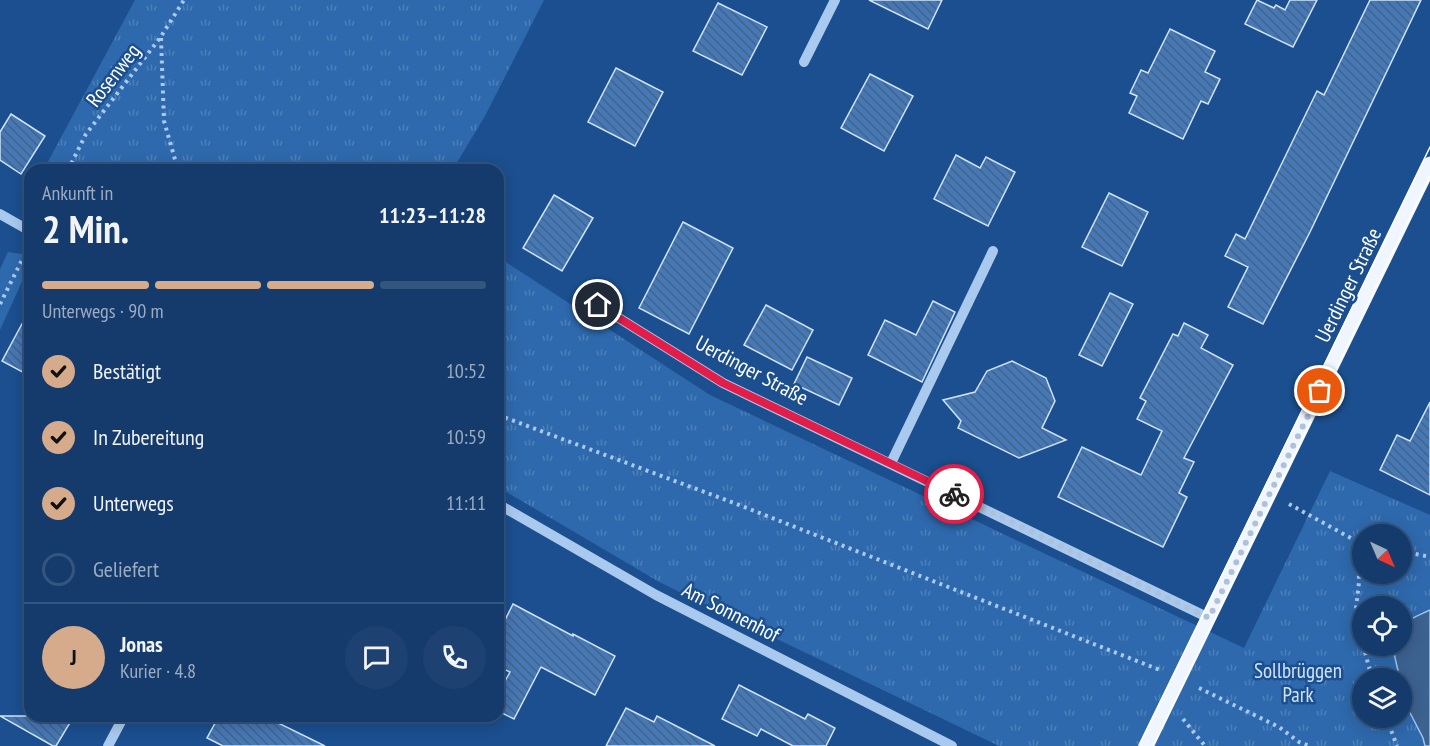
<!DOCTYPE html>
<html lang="de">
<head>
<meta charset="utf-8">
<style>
	:root { --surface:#143b6b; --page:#1d4271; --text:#f1f3f6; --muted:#9dadc1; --line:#33557e; --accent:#d6ab8b }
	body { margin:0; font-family:"PT Sans Narrow",sans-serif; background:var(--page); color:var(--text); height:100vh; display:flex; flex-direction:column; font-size:22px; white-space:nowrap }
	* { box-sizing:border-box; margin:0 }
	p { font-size:20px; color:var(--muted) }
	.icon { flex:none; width:33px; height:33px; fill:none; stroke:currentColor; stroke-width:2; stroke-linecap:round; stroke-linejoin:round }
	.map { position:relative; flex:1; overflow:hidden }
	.drawer { position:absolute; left:24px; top:164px; width:480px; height:558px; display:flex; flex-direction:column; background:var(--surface); border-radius:18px; box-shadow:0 3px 15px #0003,0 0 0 2px var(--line) }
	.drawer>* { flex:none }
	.needle { width:39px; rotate:136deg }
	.controls { position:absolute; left:1352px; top:524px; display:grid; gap:12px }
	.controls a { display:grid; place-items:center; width:60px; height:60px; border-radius:50%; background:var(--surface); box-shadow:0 3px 15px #0003,0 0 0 2px var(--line); font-size:30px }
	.pin { position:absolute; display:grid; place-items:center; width:51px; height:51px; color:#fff; margin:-26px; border:3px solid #fff; border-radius:50%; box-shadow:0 2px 6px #0007 }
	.courier { position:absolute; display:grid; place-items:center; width:60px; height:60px; margin:-30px; border:4px solid #e11d48; border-radius:50%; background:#fff; color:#222; box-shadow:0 2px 8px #0007 }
	.summary em { font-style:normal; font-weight:600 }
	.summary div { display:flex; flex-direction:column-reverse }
	.summary { display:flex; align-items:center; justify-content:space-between; height:102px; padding:0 18px }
	h1 { font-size:39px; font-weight:600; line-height:45px }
	.bar { display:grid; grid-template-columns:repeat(4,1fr); gap:9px 6px; align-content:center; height:72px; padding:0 18px }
	.bar i { height:8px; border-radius:4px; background:var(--line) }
	.bar .current { background:var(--accent) }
	.bar p { grid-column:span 4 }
	.line { display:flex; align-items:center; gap:15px; padding:0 18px; border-top:2px solid var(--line) }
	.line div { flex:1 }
	.round { display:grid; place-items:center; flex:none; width:63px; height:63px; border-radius:32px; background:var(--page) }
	ol { padding:0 18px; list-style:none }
	li { display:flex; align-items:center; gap:18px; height:66px }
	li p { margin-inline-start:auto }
	li .icon { padding:6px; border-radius:50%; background:var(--accent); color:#111; stroke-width:4 }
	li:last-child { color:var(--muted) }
	li i { width:33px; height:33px; border:3px solid var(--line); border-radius:50% }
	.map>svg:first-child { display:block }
	.grass { fill:#2e69ad }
	.park { fill:url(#park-tufts); fill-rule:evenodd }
	.water { fill:#3c6290; stroke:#9cc4f0; stroke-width:1.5 }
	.building { fill:url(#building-back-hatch); stroke:#cfe3fa; stroke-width:1.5 }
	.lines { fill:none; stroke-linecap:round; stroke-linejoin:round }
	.path { stroke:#a9c9ee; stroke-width:4; stroke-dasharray:3 4.5; stroke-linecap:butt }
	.minor { stroke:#a9c9ee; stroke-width:10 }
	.major { stroke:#f0f6ff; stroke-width:15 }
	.tram { stroke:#fff; stroke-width:1.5 }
	.done { stroke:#afc1d8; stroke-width:6; stroke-dasharray:0 10.8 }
	.route { stroke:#e11d48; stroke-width:8 }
	.labels { text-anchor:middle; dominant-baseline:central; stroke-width:5; stroke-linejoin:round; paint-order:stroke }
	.street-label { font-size:21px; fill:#fff; stroke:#1b4f8f }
	.park-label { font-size:21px; fill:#cfe3fa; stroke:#1b4f8f }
</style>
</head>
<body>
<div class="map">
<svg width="1430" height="746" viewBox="0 0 1430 746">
	<defs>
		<pattern id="park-tufts" width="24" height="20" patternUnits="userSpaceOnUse" patternTransform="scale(1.5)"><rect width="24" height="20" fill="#2e69ad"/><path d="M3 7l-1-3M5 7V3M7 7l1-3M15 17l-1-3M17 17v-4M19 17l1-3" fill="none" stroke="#4d80b9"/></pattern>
		<pattern id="building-back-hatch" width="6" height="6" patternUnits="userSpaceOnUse" patternTransform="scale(1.5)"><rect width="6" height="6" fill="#4478b7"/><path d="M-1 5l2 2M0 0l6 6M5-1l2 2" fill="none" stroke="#486282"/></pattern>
	</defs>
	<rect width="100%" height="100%" fill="#1b4f8f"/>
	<polygon class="grass" points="8,252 30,255 30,264 0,330 0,269"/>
	<g class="park">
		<polygon points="135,0 544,0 485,116 453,169 44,169"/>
		<path d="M498,257L710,395L1244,648L1330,471L1430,515V610L1406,621L1401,632V606H1362V645H1395L1393,649L1400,678H1362V717H1401V682L1406,705L1423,738L1425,746H999L661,583L498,487ZM1362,534H1401V573H1362Z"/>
	</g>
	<path class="water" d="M1430,610V746H1425L1423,738L1406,705L1393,649L1395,645H1401C1401,619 1409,620 1430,610Z"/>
	<g class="building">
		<polygon points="869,0 942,0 928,29"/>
		<polygon points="1257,0 1274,8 1276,5 1285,10 1290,0 1317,0 1293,47 1245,24"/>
		<polygon points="1370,0 1421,0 1310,232 1263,324 1228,307 1248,267 1225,256 1236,234 1245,239 1317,91 1324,95"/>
		<polygon points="718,3 767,27 742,75 693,51"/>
		<polygon points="1170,29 1215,51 1205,72 1220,79 1208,104 1201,101 1183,139 1129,113 1137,96 1130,93 1141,70 1148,73"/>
		<polygon points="616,68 663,92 635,146 588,122"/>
		<polygon points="870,74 913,96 884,151 841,128"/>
		<polygon points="11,114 45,136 21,174 0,160 0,132"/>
		<polygon points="956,155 980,168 986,157 1015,172 988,226 934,199"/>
		<polygon points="1109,193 1148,212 1122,266 1082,247"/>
		<polygon points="554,195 593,218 562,271 523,248"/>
		<polygon points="683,222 733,248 689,334 639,308"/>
		<polygon points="1110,293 1133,304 1102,366 1079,355"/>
		<polygon points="933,301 955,312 922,382 868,355 885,320 916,335"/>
		<polygon points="766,305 813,330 792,370 744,345"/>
		<polygon points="30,309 30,376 2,361"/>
		<polygon points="1184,323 1208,335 1201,348 1233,365 1184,458 1194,462 1179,493 1187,497 1163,547 1058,497 1082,447 1141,475 1162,431 1137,419 1146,401 1140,398 1173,334 1178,336"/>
		<polygon points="807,357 852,378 839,405 794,384"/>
		<polygon points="1012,361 1046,378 1055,401 1042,428 1066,440 1019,458 958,428 961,421 943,400 975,392 987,371"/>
		<polygon points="1430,402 1430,495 1380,470 1397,435 1410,441"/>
		<polygon points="513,604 573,636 573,634 615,656 595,695 541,667 514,719 498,711 498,694 510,672 498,666 498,634"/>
		<polygon points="739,685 805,719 808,714 835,728 826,746 793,746 761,729 757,736 722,719"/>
		<polygon points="626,708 654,722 657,716 715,746 606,746"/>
		<polygon points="0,716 74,716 56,746 53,746"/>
		<polygon points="219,716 264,716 325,746 223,746 207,738"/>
	</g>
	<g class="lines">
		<g class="path">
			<polyline points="161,38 164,121 178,170"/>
			<polyline points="68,170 86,134 160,38 184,0"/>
			<polyline points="0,304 27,250"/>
			<polyline points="498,415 734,503 1160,670"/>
			<polyline points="1289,504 1358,542 1359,582 1355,617 1362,643"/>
			<polyline points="1401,551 1430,557"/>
			<polyline points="1363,645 1372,678"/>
			<polyline points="1199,688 1279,727 1299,742 1310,746"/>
			<polyline points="1386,717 1397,746"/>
			<polyline points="1183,719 1205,746"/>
		</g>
		<g class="minor">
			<polyline points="804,62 835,0"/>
			<polyline points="0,214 30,231"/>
			<polyline points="598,305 723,383 1209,618"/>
			<polyline points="891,463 993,251"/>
			<polyline points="498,504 656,595 952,746"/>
			<polyline points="108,746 124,716"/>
		</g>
		<polyline class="major" points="1146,746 1430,164"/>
		<g class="tram">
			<polyline points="1139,746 1430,147"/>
			<polyline points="1153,746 1430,176"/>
		</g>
	</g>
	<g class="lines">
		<polyline class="done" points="954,494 1209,618 1320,391"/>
		<polyline class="route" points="598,305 723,383 954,494"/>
	</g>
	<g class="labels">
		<g class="street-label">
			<text transform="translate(113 75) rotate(-52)">Rosenweg</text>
			<text transform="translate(1348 285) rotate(-64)">Uerdinger Straße</text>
			<text transform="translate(752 370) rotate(28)">Uerdinger Straße</text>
			<text transform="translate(731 612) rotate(27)">Am Sonnenhof</text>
		</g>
		<g class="park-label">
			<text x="1298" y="670">Sollbrüggen<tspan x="1298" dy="24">Park</tspan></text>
		</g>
	</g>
</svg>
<div class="controls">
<a><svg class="needle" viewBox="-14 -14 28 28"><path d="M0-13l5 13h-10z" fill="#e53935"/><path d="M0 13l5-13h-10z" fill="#9dadc1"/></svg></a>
<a><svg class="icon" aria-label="locate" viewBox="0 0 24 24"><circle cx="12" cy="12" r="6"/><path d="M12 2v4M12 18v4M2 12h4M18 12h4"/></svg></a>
<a><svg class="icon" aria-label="layers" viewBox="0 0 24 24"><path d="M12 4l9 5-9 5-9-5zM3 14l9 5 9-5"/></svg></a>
</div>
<div class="pin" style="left:1320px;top:391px;background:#ea580c"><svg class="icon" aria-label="bag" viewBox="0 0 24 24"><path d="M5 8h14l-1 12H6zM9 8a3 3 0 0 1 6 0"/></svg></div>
<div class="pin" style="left:598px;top:305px;background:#1f2937"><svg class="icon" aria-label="home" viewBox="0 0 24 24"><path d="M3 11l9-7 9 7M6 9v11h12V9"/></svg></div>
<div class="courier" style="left:954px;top:494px"><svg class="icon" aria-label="bike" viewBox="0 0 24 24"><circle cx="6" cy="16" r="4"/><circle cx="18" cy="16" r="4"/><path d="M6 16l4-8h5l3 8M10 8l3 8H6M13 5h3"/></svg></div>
<section class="drawer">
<div class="summary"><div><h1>2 Min.</h1><p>Ankunft in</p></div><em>11:23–11:28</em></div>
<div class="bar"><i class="current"></i><i class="current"></i><i class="current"></i><i></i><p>Unterwegs · 90 m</p></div>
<ol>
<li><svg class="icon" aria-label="check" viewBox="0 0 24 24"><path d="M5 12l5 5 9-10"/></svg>Bestätigt<p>10:52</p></li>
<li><svg class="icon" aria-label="check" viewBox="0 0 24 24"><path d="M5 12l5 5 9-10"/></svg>In Zubereitung<p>10:59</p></li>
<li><svg class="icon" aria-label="check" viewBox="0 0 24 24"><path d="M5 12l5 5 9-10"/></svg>Unterwegs<p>11:11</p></li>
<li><i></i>Geliefert</li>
</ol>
<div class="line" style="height:108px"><b class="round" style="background:var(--accent);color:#111">J</b><div><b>Jonas</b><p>Kurier · 4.8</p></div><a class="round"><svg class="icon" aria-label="chat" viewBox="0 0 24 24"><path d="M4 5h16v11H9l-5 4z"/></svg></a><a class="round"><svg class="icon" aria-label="phone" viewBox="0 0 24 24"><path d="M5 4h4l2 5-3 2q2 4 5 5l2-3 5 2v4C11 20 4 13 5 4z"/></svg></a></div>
</section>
</div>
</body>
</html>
